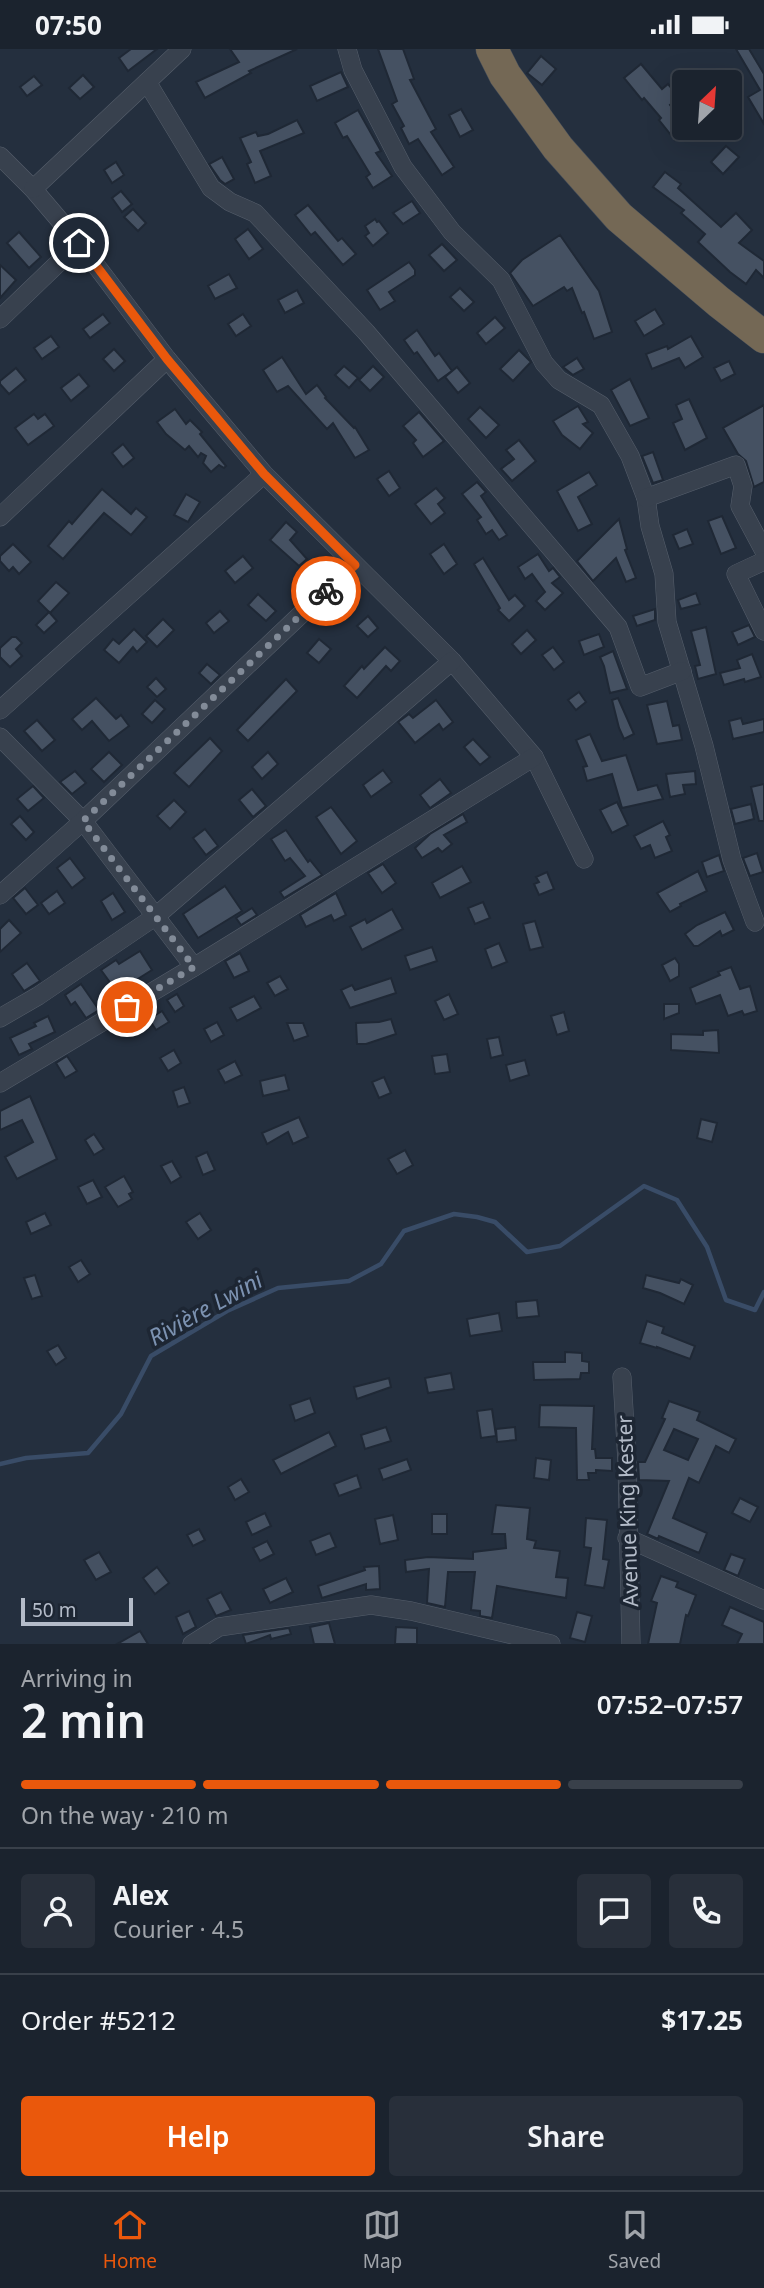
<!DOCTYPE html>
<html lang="en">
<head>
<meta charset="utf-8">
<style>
	:root { --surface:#1b232e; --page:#282f3a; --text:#f1f3f6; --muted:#a0a4aa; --line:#39404a; --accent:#ea580c }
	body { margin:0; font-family:"Noto Sans",sans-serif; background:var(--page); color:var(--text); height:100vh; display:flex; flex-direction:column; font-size:26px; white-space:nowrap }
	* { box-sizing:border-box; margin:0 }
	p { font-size:23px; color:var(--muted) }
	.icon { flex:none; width:38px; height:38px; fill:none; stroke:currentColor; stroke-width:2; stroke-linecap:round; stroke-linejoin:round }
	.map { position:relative; height:1595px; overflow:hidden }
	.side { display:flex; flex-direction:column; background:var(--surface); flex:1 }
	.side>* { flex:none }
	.needle { width:46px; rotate:25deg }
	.fabs { position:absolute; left:672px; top:21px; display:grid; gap:14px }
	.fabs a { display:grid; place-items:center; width:70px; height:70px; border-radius:7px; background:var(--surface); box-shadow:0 7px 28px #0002,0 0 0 2px var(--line); font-size:35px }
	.scale { position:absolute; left:21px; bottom:18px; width:112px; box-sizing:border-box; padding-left:7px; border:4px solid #b4bcc9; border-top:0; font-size:19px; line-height:24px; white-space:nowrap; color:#b4bcc9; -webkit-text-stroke:5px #1d2633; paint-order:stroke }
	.pin { position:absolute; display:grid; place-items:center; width:60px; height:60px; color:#fff; margin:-30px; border:4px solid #fff; border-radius:50%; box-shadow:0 2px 7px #0007 }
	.courier { position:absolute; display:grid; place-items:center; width:70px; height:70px; margin:-35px; border:5px solid #ea580c; border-radius:50%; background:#fff; color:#222; box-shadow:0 2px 9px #0007 }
	.head em { font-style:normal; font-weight:600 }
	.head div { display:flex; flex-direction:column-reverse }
	.head { display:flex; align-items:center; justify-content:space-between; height:119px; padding:0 21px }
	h1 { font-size:46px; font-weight:600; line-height:52px }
	.bar { display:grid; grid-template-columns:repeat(4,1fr); gap:10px 7px; align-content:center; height:84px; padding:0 21px }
	.bar i { height:9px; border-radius:5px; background:var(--line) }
	.bar .selected { background:var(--accent) }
	.bar p { grid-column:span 4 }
	.line { display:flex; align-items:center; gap:18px; padding:0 21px; border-top:2px solid var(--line) }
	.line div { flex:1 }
	.round { display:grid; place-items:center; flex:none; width:74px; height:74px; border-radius:7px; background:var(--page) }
	.action { display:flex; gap:14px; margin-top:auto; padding:14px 21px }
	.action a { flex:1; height:80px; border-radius:7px; background:var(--accent); color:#fff; font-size:28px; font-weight:600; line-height:80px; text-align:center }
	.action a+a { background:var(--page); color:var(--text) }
	.status { display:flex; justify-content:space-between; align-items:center; height:49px; padding:0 35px; background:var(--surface); direction:ltr }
	.status svg { height:19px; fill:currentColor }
	.menu { display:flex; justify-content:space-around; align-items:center; height:98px; border-top:2px solid var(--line); background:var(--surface); font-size:19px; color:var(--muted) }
	.menu a { display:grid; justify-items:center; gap:4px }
	.menu .selected { color:var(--accent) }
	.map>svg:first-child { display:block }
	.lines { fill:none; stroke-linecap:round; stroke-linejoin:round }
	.stream { stroke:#394c67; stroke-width:4.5 }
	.building { fill:#455162; stroke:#1f2835; stroke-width:2; fill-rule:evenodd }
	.street-casing { stroke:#565f6c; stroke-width:19 }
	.highway-casing { stroke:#434c59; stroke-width:33 }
	.street { stroke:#38414e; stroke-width:18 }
	.highway { stroke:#746855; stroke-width:32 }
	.done { stroke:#828b98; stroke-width:7; stroke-dasharray:0 12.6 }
	.route { stroke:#ea580c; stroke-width:9 }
	.labels { text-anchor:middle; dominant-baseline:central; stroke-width:7; stroke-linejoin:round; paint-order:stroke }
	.street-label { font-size:21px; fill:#b4bcc9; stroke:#1d2633 }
	.water-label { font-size:23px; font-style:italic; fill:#7c92b1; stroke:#1d2633 }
</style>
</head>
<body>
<div class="status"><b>07:50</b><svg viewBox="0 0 49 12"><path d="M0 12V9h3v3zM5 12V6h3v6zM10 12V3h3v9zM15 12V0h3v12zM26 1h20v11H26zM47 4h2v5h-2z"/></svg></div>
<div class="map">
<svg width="764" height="1595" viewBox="0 0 764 1595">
	<rect width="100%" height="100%" fill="#242f3e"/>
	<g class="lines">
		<polyline class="stream" points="0,1415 26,1409 88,1404 121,1365 151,1307 227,1262 278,1239 349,1232 381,1215 404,1182 454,1165 477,1168 495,1173 527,1203 560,1197 644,1137 677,1151 707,1198 726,1251 755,1261 764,1243"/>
	</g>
	<g class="building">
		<polygon points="131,0 157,0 128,22 119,9"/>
		<polygon points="230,0 297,0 249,22 251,24 205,49 196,33 239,13"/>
		<polygon points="378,0 403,0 414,30 410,31 436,80 431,83 454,118 442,126 418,90 409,95 401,79 404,77 392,55 397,52"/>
		<polygon points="736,0 749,0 764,25 764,75 748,48 760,41"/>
		<polygon points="541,7 556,20 542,36 527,24"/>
		<polygon points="641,15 662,40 668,35 679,48 670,56 684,74 684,79 689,80 675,91 659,71 661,69 644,49 642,51 624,29"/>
		<polygon points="341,23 348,38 317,52 310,37"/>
		<polygon points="83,26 94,38 80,50 69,39"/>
		<polygon points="34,27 42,36 27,47 20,38"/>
		<polygon points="461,60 473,81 460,88 449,66"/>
		<polygon points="358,61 381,102 376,104 392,127 373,139 366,128 370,125 347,87 343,89 335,74"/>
		<polygon points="297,71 304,84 260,102 271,127 255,134 247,115 251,113 240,89 256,83 258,87 268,85"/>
		<polygon points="726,97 739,108 723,125 711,113"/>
		<polygon points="222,108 234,130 225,135 220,131 209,115"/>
		<polygon points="116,113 124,126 112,134 104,121"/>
		<polygon points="665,123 681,135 678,139 721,178 736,164 752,181 739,194 764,212 764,229 756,221 746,235 730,223 698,193 705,185 681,164 684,161 653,138"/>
		<polygon points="121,142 132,155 122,163 112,149"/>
		<polygon points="412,152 420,164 403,175 393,164"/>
		<polygon points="308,156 338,192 342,189 356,205 343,216 315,183 311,186 295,166"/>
		<polygon points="133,160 146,174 138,182 124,168"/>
		<polygon points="375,170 377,173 379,172 388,184 373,197 365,187 369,184 365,177"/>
		<polygon points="248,180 263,200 249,210 235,190"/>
		<polygon points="19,183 41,208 29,219 7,194"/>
		<polygon points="560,186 599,242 612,283 594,290 584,263 582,264 572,239 567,242 564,238 533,257 510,224 522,211"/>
		<polygon points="442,195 457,211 444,222 429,206"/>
		<polygon points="409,213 415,221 415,226 389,243 395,252 380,261 367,241"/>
		<polygon points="0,216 16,231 0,249"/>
		<polygon points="229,225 237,239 215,250 208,237"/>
		<polygon points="460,239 474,253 464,262 450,248"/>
		<polygon points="297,241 304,254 285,264 278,251"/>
		<polygon points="655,260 664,275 644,287 635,272"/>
		<polygon points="103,265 110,274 90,289 83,280"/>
		<polygon points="243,265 251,277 236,287 228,275"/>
		<polygon points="495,268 505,279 486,295 477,284"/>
		<polygon points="417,281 435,307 439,304 452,322 438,332 417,303 414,305 404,291"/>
		<polygon points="51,287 59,298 42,310 34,299"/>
		<polygon points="691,287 703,308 685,319 679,309 652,320 646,305 667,297 668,300"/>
		<polygon points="114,300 125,312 114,322 103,310"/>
		<polygon points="519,301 531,313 513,332 500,320"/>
		<polygon points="282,308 306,345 317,336 326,348 325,349 354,379 355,378 369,401 355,409 333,374 327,380 288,337 277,343 263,321"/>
		<polygon points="577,309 584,320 573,326 563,318"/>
		<polygon points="729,312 735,325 721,332 714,319"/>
		<polygon points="344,317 358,329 349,339 335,326"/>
		<polygon points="373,317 384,328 370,342 359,331"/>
		<polygon points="457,318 470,334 458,344 445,328"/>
		<polygon points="16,319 26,331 9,345 0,335 0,332"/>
		<polygon points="79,325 89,337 71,352 61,339"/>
		<polygon points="630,330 649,369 630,377 611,341"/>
		<polygon points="689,350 707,389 685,401 673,374 682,370 676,356"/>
		<polygon points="764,356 764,433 754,438 746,412 738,405 723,379"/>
		<polygon points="578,357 588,373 583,375 593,384 580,400 562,386 553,372"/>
		<polygon points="480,358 499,376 486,389 468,370"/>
		<polygon points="175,360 186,375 190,371 202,383 200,385 226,417 224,419 219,416 211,423 203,414 206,407 201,404 198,408 189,397 185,401 166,385 157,373"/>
		<polygon points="419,363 444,392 423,408 413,394 416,391 403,377"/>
		<polygon points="34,365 38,370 45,365 54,377 28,396 15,379"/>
		<polygon points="519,391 536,412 512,432 501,420 514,410 506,401"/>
		<polygon points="123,395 134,409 123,418 112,404"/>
		<polygon points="653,403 663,431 653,434 642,407"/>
		<polygon points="389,422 400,439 389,447 377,430"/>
		<polygon points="589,423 597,436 578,448 592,475 578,482 557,442"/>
		<polygon points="477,433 486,443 481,447 507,486 499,491 492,481 486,485 477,471 481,468 462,445"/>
		<polygon points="436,439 445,449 438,455 445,464 431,475 415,455"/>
		<polygon points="102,440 131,465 136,459 147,468 131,486 104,464 63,510 48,497 69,472 72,475"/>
		<polygon points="186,445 200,453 188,473 174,466"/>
		<polygon points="722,467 736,499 721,505 708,472"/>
		<polygon points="619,470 627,500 625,501 636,529 626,533 616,509 593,532 577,512"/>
		<polygon points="286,473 297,483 290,491 307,510 299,517 270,491"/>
		<polygon points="687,480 693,495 679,500 673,486"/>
		<polygon points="13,495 31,513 19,525 13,518 9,522 0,512 0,507"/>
		<polygon points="444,495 457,515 444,525 430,505"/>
		<polygon points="538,505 549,522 553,519 560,528 552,534 563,544 545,561 536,552 545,543 532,525 525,530 518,518"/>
		<polygon points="243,507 253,519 235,534 225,522"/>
		<polygon points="483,509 509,551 515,546 525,557 509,572 498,561 500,559 474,515"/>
		<polygon points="56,533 69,544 50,564 38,552"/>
		<polygon points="696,544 700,555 681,560 678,551"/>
		<polygon points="258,545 276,562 266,572 248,556"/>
		<polygon points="655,560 655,571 637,577 633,567"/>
		<polygon points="220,562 229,572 214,584 206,574"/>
		<polygon points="49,563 57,572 44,584 36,576"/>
		<polygon points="368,567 378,579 368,588 357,577"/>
		<polygon points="163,570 174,581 157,598 146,587"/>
		<polygon points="749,576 755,588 738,596 732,583"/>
		<polygon points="706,578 716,625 698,630 695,617 700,616 691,582"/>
		<polygon points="134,580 147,593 137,603 133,598 119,614 104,601 113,590 119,595"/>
		<polygon points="527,581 536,591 521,605 512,595"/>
		<polygon points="599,585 604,598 584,606 579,592"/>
		<polygon points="12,588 16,588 22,594 16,600 22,607 10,618 0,608 0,599"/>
		<polygon points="319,590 331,600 319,614 307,604"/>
		<polygon points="385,598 400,612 391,622 386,617 357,649 344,637 362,617 364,620"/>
		<polygon points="553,598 564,613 554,621 542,606"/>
		<polygon points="613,602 627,640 610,644 604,617 600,608"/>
		<polygon points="752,605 761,628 745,633 744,630 724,636 720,624 740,619 737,611"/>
		<polygon points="207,615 220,626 211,635 199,624"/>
		<polygon points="156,629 166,640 157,648 147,638"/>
		<polygon points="286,630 297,642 248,692 237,681"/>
		<polygon points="579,643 586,653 576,661 568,651"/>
		<polygon points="96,649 116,670 121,666 129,677 109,692 92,672 82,681 72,670"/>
		<polygon points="618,649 634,685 624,690 619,679 612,651"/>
		<polygon points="155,651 165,660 152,674 142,665"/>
		<polygon points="436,651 453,673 443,681 439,675 415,694 398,673 409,665 413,669"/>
		<polygon points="667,652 673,677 679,676 682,691 657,695 647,656"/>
		<polygon points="741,669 743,675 764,670 764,683 733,690 729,672"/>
		<polygon points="37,671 55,691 42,702 24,682"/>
		<polygon points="590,685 602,712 626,706 638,741 657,736 663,750 622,759 612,725 587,732 583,718 587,717 576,691"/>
		<polygon points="210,689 222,702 189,738 174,724"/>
		<polygon points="473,690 490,708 480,716 464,698"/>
		<polygon points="109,703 122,716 104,733 91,720"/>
		<polygon points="268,703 278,715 262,730 252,718"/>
		<polygon points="383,721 392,733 371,748 363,736"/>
		<polygon points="75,722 86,734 72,745 60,733"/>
		<polygon points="695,722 696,735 683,736 685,745 670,748 666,725"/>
		<polygon points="440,730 451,744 430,759 420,746"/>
		<polygon points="764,735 764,772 759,772 751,738"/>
		<polygon points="33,737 44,749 28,762 17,750"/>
		<polygon points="252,740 266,757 253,768 239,751"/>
		<polygon points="174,751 186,763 170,780 157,767"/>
		<polygon points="617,753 628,776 612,784 600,761"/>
		<polygon points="751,755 754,770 735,775 731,760"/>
		<polygon points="331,758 357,792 341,805 316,768"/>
		<polygon points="463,765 467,773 444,786 452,795 442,803 438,799 422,809 415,799 430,785"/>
		<polygon points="20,767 34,783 26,791 11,775"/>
		<polygon points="663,772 670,786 666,788 672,802 655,809 650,796 641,800 634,787"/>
		<polygon points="205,780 218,797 206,806 193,789"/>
		<polygon points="286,781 308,813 310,811 322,826 284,849 280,843 305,827 290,809 285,812 271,790"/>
		<polygon points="757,804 763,823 750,827 743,809"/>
		<polygon points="719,806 724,822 707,828 702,813"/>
		<polygon points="70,809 85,829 72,839 57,819"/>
		<polygon points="383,815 396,834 382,844 368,824"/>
		<polygon points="462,817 471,833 440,849 432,834"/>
		<polygon points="698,822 707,842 680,855 681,857 670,863 657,844"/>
		<polygon points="547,823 554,840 539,846 534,835 539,833 536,828"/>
		<polygon points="225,837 242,862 198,889 183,865"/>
		<polygon points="25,839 38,856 26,865 13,849"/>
		<polygon points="57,842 65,854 49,865 41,854"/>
		<polygon points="113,844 125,863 112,871 101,852"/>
		<polygon points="336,844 346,866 334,872 331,866 306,878 300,866"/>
		<polygon points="483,853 490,869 475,875 468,859"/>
		<polygon points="252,859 257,866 241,876 236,869"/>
		<polygon points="392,860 403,880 362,901 350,878 365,870 367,874"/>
		<polygon points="725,863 734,881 722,887 720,882 698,897 694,897 685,885 697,876"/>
		<polygon points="9,871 21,884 0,903 0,880"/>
		<polygon points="535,872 543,898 530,901 523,875"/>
		<polygon points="499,894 507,913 492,919 485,900"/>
		<polygon points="432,898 437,912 410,921 405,907"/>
		<polygon points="140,902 152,921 117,943 101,921 116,911 119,915"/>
		<polygon points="240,904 249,922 234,929 225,912"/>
		<polygon points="675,909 679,915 679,927 670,932 662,916"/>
		<polygon points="27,914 40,932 24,942 12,925"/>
		<polygon points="731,918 740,940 750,937 757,962 744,966 742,962 728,967 720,946 696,955 690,939 720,926 718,923"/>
		<polygon points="280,927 288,940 275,947 267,934"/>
		<polygon points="391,929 396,944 350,959 341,941 352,936 355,941"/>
		<polygon points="81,935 99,961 86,969 75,953 71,956 65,946"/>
		<polygon points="177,945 184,957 175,963 167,951"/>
		<polygon points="449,945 458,965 444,971 435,952"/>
		<polygon points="254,947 261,959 237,972 230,959"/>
		<polygon points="664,955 679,955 679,964 664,970"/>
		<polygon points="162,962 169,973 156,981 149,970"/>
		<polygon points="564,963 569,982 557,986 551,967"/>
		<polygon points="48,967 55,983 29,995 32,1000 19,1006 10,989 36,977 34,974"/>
		<polygon points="391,970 396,985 366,995 357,995 356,974 379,973"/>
		<polygon points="217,973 224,986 211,993 204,980"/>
		<polygon points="287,974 303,974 308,987 294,992"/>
		<polygon points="718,981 719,1004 671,1001 671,985 703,986 703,982"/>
		<polygon points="499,988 503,1006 491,1009 487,990"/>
		<polygon points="174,1001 181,1014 168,1022 160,1009"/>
		<polygon points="447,1005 450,1023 435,1025 432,1007"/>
		<polygon points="67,1007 77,1022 65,1029 56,1014"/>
		<polygon points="525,1011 529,1026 510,1032 506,1016"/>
		<polygon points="235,1012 242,1026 225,1034 218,1021"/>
		<polygon points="285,1026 289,1041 263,1047 260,1032"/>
		<polygon points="384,1028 391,1044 379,1049 372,1033"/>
		<polygon points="184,1038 190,1054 178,1058 173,1042"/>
		<polygon points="30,1047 57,1110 17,1130 5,1108 33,1093 22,1071 0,1081 0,1062"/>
		<polygon points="299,1068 308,1088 293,1095 288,1083 267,1095 262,1084"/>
		<polygon points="701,1070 717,1074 712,1093 697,1089"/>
		<polygon points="94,1085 104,1100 94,1106 85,1091"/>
		<polygon points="405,1101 413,1116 397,1125 388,1110"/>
		<polygon points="207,1103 215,1121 203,1126 196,1108"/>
		<polygon points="172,1112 181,1128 171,1134 161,1117"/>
		<polygon points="124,1127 133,1143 129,1145 132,1150 118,1158 105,1138"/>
		<polygon points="93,1131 102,1148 87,1155 78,1138"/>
		<polygon points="45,1164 51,1176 31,1185 26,1173"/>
		<polygon points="200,1164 211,1181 198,1190 186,1173"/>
		<polygon points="81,1211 90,1225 78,1233 69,1218"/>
		<polygon points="35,1226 42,1247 32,1250 24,1229"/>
		<polygon points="646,1226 679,1234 681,1230 693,1236 684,1255 660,1244 643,1239"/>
		<polygon points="537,1251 539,1267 517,1269 516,1253"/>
		<polygon points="499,1264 502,1282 470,1287 467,1270"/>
		<polygon points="647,1272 664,1278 662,1284 695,1297 690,1310 657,1298 657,1299 640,1294"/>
		<polygon points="58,1296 66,1309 56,1316 47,1302"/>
		<polygon points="565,1303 582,1304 582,1312 589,1313 589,1324 581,1324 580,1330 534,1331 533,1313 565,1313"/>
		<polygon points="451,1324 454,1340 428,1344 425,1329"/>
		<polygon points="389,1329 391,1338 357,1350 354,1338"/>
		<polygon points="310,1349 315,1364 295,1372 290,1356"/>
		<path d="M669,1352L700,1363L697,1371L736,1390L729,1404L716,1397L699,1434L689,1429L673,1469L707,1484L699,1504L659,1487L658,1490L647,1485L669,1432L639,1431L638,1413H645L665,1370L662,1369ZM674,1380L698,1390L688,1411L664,1401Z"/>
		<polygon points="540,1356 594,1357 592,1400 595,1400 596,1409 612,1409 612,1422 596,1421 596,1424 588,1424 589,1431 577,1431 576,1379 539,1378"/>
		<polygon points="492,1360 496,1387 481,1389 477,1362"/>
		<polygon points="386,1378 391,1392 365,1400 361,1386"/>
		<polygon points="515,1378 516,1391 497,1393 496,1380"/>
		<polygon points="329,1383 336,1397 281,1425 273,1411"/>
		<polygon points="536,1409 551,1411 549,1431 534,1429"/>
		<polygon points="407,1410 411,1421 383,1431 379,1420"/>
		<polygon points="357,1426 361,1439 339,1447 334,1435"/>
		<polygon points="241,1430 249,1443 235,1451 228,1438"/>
		<polygon points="740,1449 758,1458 750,1473 732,1464"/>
		<polygon points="496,1456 530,1459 527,1490 536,1492 534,1499 560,1502 556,1528 568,1529 566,1549 497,1537 492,1569 480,1567 480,1562 471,1561 475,1523 448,1523 445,1558 427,1554 429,1520 406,1523 405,1511 428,1508 473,1510 473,1503 506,1499 505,1485 492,1485"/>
		<polygon points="265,1464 271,1477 252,1486 246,1473"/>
		<rect x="432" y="1465" width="15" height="20"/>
		<polygon points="393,1466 398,1491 380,1495 375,1470"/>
		<polygon points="586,1469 607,1471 603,1510 609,1511 604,1539 585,1536 591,1499 584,1498"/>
		<polygon points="199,1480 205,1491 193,1497 187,1486"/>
		<polygon points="330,1484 336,1498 316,1506 310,1492"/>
		<polygon points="267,1492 274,1505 260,1512 253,1499"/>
		<polygon points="99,1503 111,1523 96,1531 84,1511"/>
		<polygon points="731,1505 745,1510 738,1527 724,1521"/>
		<polygon points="379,1517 380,1540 366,1541 366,1535 322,1549 318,1537 365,1521 364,1518"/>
		<polygon points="157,1518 169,1534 155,1545 143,1529"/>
		<polygon points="661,1527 678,1533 676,1538 696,1546 688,1567 686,1566 680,1595 648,1595 657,1554 651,1552"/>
		<polygon points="286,1529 293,1543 270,1554 263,1540"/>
		<polygon points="221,1543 231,1561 216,1567 207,1550"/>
		<polygon points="730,1558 764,1573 764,1595 737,1595 742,1585 722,1576"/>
		<polygon points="189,1562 196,1578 183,1585 176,1568"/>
		<polygon points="577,1563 592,1567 585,1593 570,1589"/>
		<polygon points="329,1574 335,1595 314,1595 310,1578"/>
		<polygon points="396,1578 417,1579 417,1595 395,1595"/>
		<polygon points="289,1579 291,1585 271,1590 270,1586 246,1595 243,1586"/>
		<polygon points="140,1582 148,1595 117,1595"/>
	</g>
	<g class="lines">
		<g class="street-casing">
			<g id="street">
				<polyline points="347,0 353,21 403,118 452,183 501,231 544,314 559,331 601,356 630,407 646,449 650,477 664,525 667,573 704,697 732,811 755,873"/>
				<polyline points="147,33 211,139 230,153 255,164 366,283 618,578 640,638 682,622"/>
				<polyline points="0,107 33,140 79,194 167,310 264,425 452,612 534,708 584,810"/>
				<polyline points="33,140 182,0"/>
				<polyline points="0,270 79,194"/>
				<polyline points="646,449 736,416 743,437 740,457 764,502"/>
				<polyline points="0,468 167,310"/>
				<polyline points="764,512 736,525 764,582"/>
				<polyline points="0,661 264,425"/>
				<polyline points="0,688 83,772 194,918"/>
				<polyline points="0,846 83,772 354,515"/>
				<polyline points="0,969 38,947 156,867 452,612"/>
				<polyline points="0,1034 194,918 534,708"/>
				<polyline points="622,1328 627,1413 631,1595"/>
				<polyline points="627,1489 764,1551"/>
				<polyline points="192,1595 219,1578 371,1556 411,1562 551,1595"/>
			</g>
		</g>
		<g class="highway-casing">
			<polyline id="highway" points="492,0 505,26 558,99 619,168 719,253 764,288"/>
		</g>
		<use href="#street" class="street"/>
		<use href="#highway" class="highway"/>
	</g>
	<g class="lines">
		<polyline class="done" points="127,958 194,918 83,772 326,542"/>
		<polyline class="route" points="79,194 167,310 264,425 355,516 326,542"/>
	</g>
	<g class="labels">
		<g class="street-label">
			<text transform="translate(627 1462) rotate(-92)">Avenue King Kester</text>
		</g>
		<g class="water-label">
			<text transform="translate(205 1259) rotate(-29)">Rivière Lwini</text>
		</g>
	</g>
</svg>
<div class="fabs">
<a><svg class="needle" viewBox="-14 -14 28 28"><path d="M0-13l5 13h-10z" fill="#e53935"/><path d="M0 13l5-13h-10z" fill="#a0a4aa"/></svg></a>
</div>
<div class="scale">50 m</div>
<div class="pin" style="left:127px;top:958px;background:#ea580c"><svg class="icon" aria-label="bag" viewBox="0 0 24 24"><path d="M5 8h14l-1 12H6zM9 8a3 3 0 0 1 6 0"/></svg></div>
<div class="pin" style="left:79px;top:194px;background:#1f2937"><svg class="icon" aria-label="home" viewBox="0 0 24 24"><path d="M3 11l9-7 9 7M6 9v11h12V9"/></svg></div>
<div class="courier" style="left:326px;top:542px"><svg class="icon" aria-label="bike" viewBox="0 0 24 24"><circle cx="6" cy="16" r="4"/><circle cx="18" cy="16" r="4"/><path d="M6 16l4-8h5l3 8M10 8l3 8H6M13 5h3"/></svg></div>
</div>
<section class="side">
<div class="head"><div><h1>2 min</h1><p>Arriving in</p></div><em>07:52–07:57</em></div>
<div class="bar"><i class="selected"></i><i class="selected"></i><i class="selected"></i><i></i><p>On the way · 210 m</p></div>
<div class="line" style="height:126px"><a class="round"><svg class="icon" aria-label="person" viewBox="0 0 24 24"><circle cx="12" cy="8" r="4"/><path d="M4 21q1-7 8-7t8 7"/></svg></a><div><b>Alex</b><p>Courier · 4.5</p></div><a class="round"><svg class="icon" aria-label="chat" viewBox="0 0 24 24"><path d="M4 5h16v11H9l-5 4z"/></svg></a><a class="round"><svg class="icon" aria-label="phone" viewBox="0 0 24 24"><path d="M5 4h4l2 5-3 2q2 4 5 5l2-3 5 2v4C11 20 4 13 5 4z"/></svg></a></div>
<div class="line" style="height:91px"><div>Order #5212</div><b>$17.25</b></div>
<div class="action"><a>Help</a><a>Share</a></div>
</section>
<nav class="menu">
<a class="selected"><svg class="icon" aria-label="home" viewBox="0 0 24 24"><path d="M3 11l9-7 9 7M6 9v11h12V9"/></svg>Home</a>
<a><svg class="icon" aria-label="map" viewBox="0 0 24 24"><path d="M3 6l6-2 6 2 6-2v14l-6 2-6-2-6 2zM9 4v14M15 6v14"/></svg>Map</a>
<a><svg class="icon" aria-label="saved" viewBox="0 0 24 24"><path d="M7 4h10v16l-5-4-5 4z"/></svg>Saved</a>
</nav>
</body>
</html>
